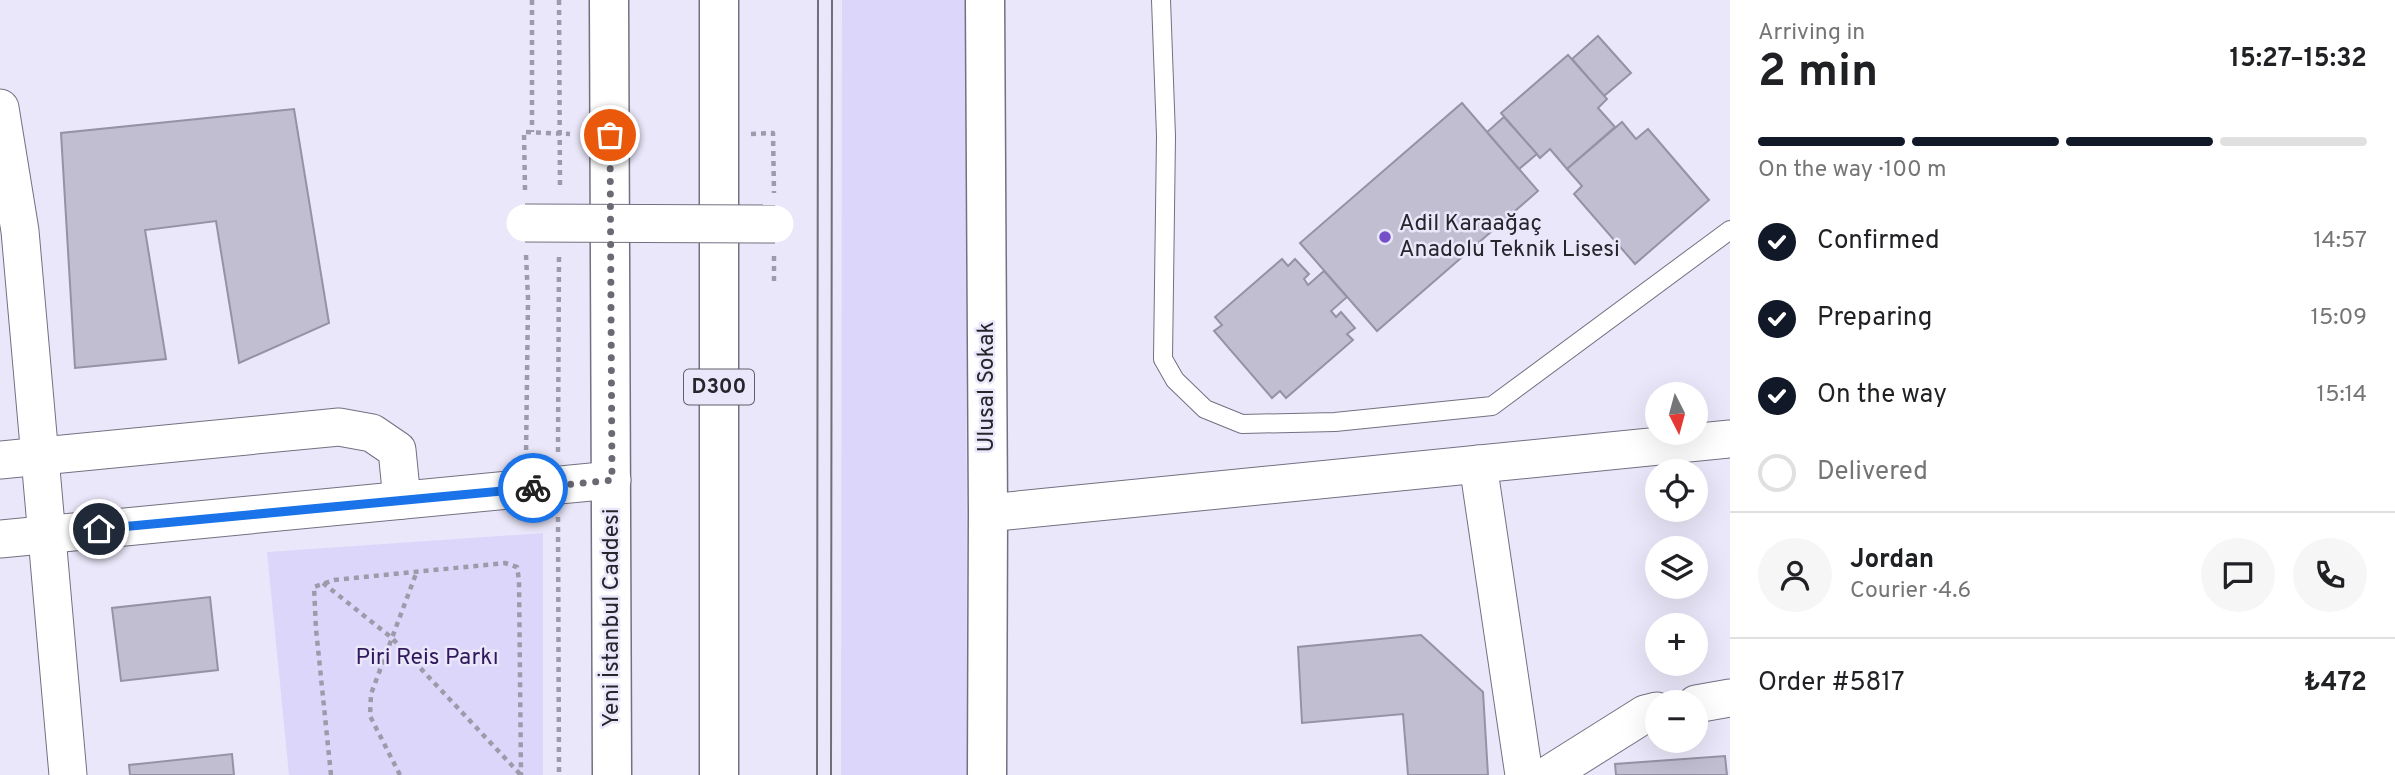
<!DOCTYPE html>
<html lang="en">
<head>
<meta charset="utf-8">
<style>
	:root { --surface:#fff; --page:#f6f6f6; --text:#202124; --muted:#757577; --line:#e0e0e0; --accent:#111827 }
	body { margin:0; font-family:Overpass,sans-serif; background:var(--page); color:var(--text); height:100vh; display:flex; flex-direction:column; font-size:26px; white-space:nowrap }
	* { box-sizing:border-box; margin:0 }
	p { font-size:23px; color:var(--muted) }
	.icon { flex:none; width:38px; height:38px; fill:none; stroke:currentColor; stroke-width:2; stroke-linecap:round; stroke-linejoin:round }
	.map { position:relative; flex:1; overflow:hidden }
	.side { display:flex; flex-direction:column; background:var(--surface); width:665px }
	.side>* { flex:none }
	.needle { width:46px; rotate:174deg }
	.fabs { position:absolute; left:1645px; top:382px; display:grid; gap:14px }
	.fabs a { display:grid; place-items:center; width:63px; height:63px; border-radius:50%; background:var(--surface); box-shadow:0 7px 28px #0002; font-size:35px }
	.pin { position:absolute; display:grid; place-items:center; width:60px; height:60px; color:#fff; margin:-30px; border:4px solid #fff; border-radius:50%; box-shadow:0 2px 7px #0007 }
	.courier { position:absolute; display:grid; place-items:center; width:70px; height:70px; margin:-35px; border:5px solid #1a73e8; border-radius:50%; background:#fff; color:#222; box-shadow:0 2px 9px #0007 }
	.headline em { font-style:normal; font-weight:700 }
	.headline div { display:flex; flex-direction:column-reverse }
	.headline { display:flex; align-items:center; justify-content:space-between; height:119px; padding:0 28px }
	h1 { font-size:46px; font-weight:700; line-height:52px }
	.bar { display:grid; grid-template-columns:repeat(4,1fr); gap:10px 7px; align-content:center; height:84px; padding:0 28px }
	.bar i { height:9px; border-radius:5px; background:var(--line) }
	.bar .selected { background:var(--accent) }
	.bar p { grid-column:span 4 }
	.line { display:flex; align-items:center; gap:18px; padding:0 28px; border-top:2px solid var(--line) }
	.line div { flex:1 }
	.round { display:grid; place-items:center; flex:none; width:74px; height:74px; border-radius:37px; background:var(--page) }
	ol { padding:0 28px; list-style:none }
	li { display:flex; align-items:center; gap:21px; height:77px }
	li p { margin-inline-start:auto }
	li .icon { padding:7px; border-radius:50%; background:var(--accent); color:#fff; stroke-width:4 }
	li:last-child { color:var(--muted) }
	li i { width:38px; height:38px; border:4px solid var(--line); border-radius:50% }
	main { display:flex; flex:1; min-height:0 }
	.map>svg:first-child { display:block }
	.green { fill:#ddd6fb }
	.building { fill:#c1bed1; stroke:#9592a3; stroke-width:2 }
	.lines { fill:none; stroke-linecap:round; stroke-linejoin:round }
	.lane-casing { stroke:#737081; stroke-width:20 }
	.street-casing { stroke:#737081; stroke-width:39 }
	.secondary-casing { stroke:#737081; stroke-width:41 }
	.highway-casing { stroke:#737081; stroke-width:41 }
	.path { stroke:#9d9baa; stroke-width:4.5; stroke-dasharray:5 5; stroke-linecap:butt }
	.lane { stroke:#fff; stroke-width:18 }
	.street { stroke:#fff; stroke-width:37 }
	.secondary { stroke:#fff; stroke-width:38 }
	.highway { stroke:#fff; stroke-width:38 }
	.tram { stroke:#706e7a; stroke-width:2 }
	.street-bridge-casing { stroke:#737081; stroke-width:39; stroke-linecap:butt }
	.street-bridge { stroke:#fff; stroke-width:37 }
	.done { stroke:#6b6974; stroke-width:7; stroke-dasharray:0 12.6 }
	.route { stroke:#1a73e8; stroke-width:9 }
	.poi-dot { fill:#754fc9; stroke:#eae7fa; stroke-width:2.5 }
	.labels { text-anchor:middle; dominant-baseline:central; stroke-width:5; stroke-linejoin:round; paint-order:stroke }
	.shield { fill:#eae7fa; stroke:#615f6a; stroke-width:2 }
	.shield-label { font-size:21px; font-weight:bold; fill:#26252c }
	.poi-label { font-size:23px; fill:#26252c; stroke:#eae7fa; text-anchor:start }
	.street-label { font-size:23px; fill:#26252c; stroke:#eae7fa }
	.park-label { font-size:23px; fill:#30195d; stroke:#eae7fa }
</style>
</head>
<body>
<main>
<div class="map">
<svg width="1730" height="775" viewBox="0 0 1730 775">
	<rect width="100%" height="100%" fill="#eae7fa"/>
	<g class="green">
		<polygon points="842,0 966,0 967,775 841,775"/>
		<polygon points="543,533 543,775 289,775 267,552"/>
	</g>
	<g class="building">
		<polygon points="1598,36 1631,73 1604,96 1572,59"/>
		<polygon points="1568,55 1607,99 1598,108 1615,127 1567,169 1550,149 1540,158 1501,113"/>
		<polygon points="1462,103 1538,191 1377,331 1300,243"/>
		<polygon points="294,109 329,323 239,363 216,221 145,230 166,359 75,368 61,133"/>
		<polygon points="1504,117 1537,154 1519,169 1487,132"/>
		<polygon points="1622,122 1636,139 1648,129 1709,200 1635,264 1574,194 1582,186 1567,169"/>
		<polygon points="1282,259 1288,266 1295,259 1309,274 1304,279 1308,285 1324,271 1347,297 1331,311 1336,317 1341,312 1355,328 1347,334 1353,340 1286,398 1280,391 1272,398 1214,331 1222,325 1215,317"/>
		<polygon points="210,597 218,670 121,681 112,608"/>
		<polygon points="1421,635 1483,692 1488,775 1408,775 1403,714 1302,723 1298,647"/>
		<polygon points="232,754 234,775 130,775 129,765"/>
		<polygon points="1725,756 1727,775 1616,775 1615,764"/>
	</g>
	<g class="lines">
		<g class="lane-casing">
			<polyline id="lane" points="1161,0 1166,136 1163,359 1175,380 1205,409 1242,424 1335,422 1492,406 1730,230"/>
		</g>
		<g class="street-casing">
			<g id="street">
				<polyline points="0,108 20,231 68,775"/>
				<polyline points="0,460 339,427 372,433 397,450 402,500"/>
				<polyline points="1478,464 1524,775"/>
				<polyline points="988,513 1730,439"/>
				<polyline points="0,539 612,480"/>
				<polyline points="1696,704 1730,698"/>
				<polyline points="1548,775 1645,714 1657,711"/>
			</g>
		</g>
		<g class="secondary-casing">
			<polyline id="secondary" points="985,0 988,513 987,775"/>
		</g>
		<g class="highway-casing">
			<g id="highway">
				<polyline points="609,0 612,775"/>
				<polyline points="719,0 719,775"/>
			</g>
		</g>
		<g class="path">
			<polyline points="532,0 532,132"/>
			<polyline points="559,0 560,190"/>
			<polyline points="751,134 773,133 774,193"/>
			<polyline points="525,190 524,132 570,134"/>
			<polyline points="526,255 528,299 526,456"/>
			<polyline points="774,281 774,254"/>
			<polyline points="558,452 559,254"/>
			<polyline points="558,517 559,775"/>
			<polyline points="323,583 392,638 520,774"/>
			<polyline points="331,775 316,629 314,587 334,580 505,563 517,567 519,580 521,775"/>
			<polyline points="400,775 370,716 371,694 417,571"/>
		</g>
		<use href="#lane" class="lane"/>
		<use href="#street" class="street"/>
		<use href="#secondary" class="secondary"/>
		<use href="#highway" class="highway"/>
		<g class="tram">
			<polyline points="817,775 818,0"/>
			<polyline points="831,775 832,0"/>
		</g>
		<g class="street-bridge-casing">
			<polyline id="street-bridge" points="525,223 775,224"/>
		</g>
		<use href="#street-bridge" class="street-bridge"/>
	</g>
	<g class="lines">
		<polyline class="done" points="533,488 612,480 610,135"/>
		<polyline class="route" points="99,529 533,488"/>
	</g>
	<circle class="poi-dot" cx="1385" cy="237" r="7"/>
	<g class="labels">
		<rect class="shield" x="684" y="369.5" width="70" height="35" rx="5"/>
		<g class="shield-label">
			<text x="719" y="387">D300</text>
		</g>
		<g class="poi-label">
			<text x="1399" y="224">Adil Karaağaç<tspan x="1399" dy="26">Anadolu Teknik Lisesi</tspan></text>
		</g>
		<g class="street-label">
			<text transform="translate(987 387) rotate(-90)">Ulusal Sokak</text>
			<text transform="translate(612 618) rotate(-90)">Yeni İstanbul Caddesi</text>
		</g>
		<g class="park-label">
			<text x="427" y="658">Piri Reis Parkı</text>
		</g>
	</g>
</svg>
<div class="fabs">
<a><svg class="needle" viewBox="-14 -14 28 28"><path d="M0-13l5 13h-10z" fill="#e53935"/><path d="M0 13l5-13h-10z" fill="#757577"/></svg></a>
<a><svg class="icon" aria-label="locate" viewBox="0 0 24 24"><circle cx="12" cy="12" r="6"/><path d="M12 2v4M12 18v4M2 12h4M18 12h4"/></svg></a>
<a><svg class="icon" aria-label="layers" viewBox="0 0 24 24"><path d="M12 4l9 5-9 5-9-5zM3 14l9 5 9-5"/></svg></a>
<a>+</a>
<a>−</a>
</div>
<div class="pin" style="left:610px;top:135px;background:#ea580c"><svg class="icon" aria-label="bag" viewBox="0 0 24 24"><path d="M5 8h14l-1 12H6zM9 8a3 3 0 0 1 6 0"/></svg></div>
<div class="pin" style="left:99px;top:529px;background:#1f2937"><svg class="icon" aria-label="home" viewBox="0 0 24 24"><path d="M3 11l9-7 9 7M6 9v11h12V9"/></svg></div>
<div class="courier" style="left:533px;top:488px"><svg class="icon" aria-label="bike" viewBox="0 0 24 24"><circle cx="6" cy="16" r="4"/><circle cx="18" cy="16" r="4"/><path d="M6 16l4-8h5l3 8M10 8l3 8H6M13 5h3"/></svg></div>
</div>
<section class="side">
<div class="headline"><div><h1>2 min</h1><p>Arriving in</p></div><em>15:27–15:32</em></div>
<div class="bar"><i class="selected"></i><i class="selected"></i><i class="selected"></i><i></i><p>On the way · 100 m</p></div>
<ol>
<li><svg class="icon" aria-label="check" viewBox="0 0 24 24"><path d="M5 12l5 5 9-10"/></svg>Confirmed<p>14:57</p></li>
<li><svg class="icon" aria-label="check" viewBox="0 0 24 24"><path d="M5 12l5 5 9-10"/></svg>Preparing<p>15:09</p></li>
<li><svg class="icon" aria-label="check" viewBox="0 0 24 24"><path d="M5 12l5 5 9-10"/></svg>On the way<p>15:14</p></li>
<li><i></i>Delivered</li>
</ol>
<div class="line" style="height:126px"><a class="round"><svg class="icon" aria-label="person" viewBox="0 0 24 24"><circle cx="12" cy="8" r="4"/><path d="M4 21q1-7 8-7t8 7"/></svg></a><div><b>Jordan</b><p>Courier · 4.6</p></div><a class="round"><svg class="icon" aria-label="chat" viewBox="0 0 24 24"><path d="M4 5h16v11H9l-5 4z"/></svg></a><a class="round"><svg class="icon" aria-label="phone" viewBox="0 0 24 24"><path d="M5 4h4l2 5-3 2q2 4 5 5l2-3 5 2v4C11 20 4 13 5 4z"/></svg></a></div>
<div class="line" style="height:91px"><div>Order #5817</div><b>₺472</b></div>
</section>
</main>
</body>
</html>
